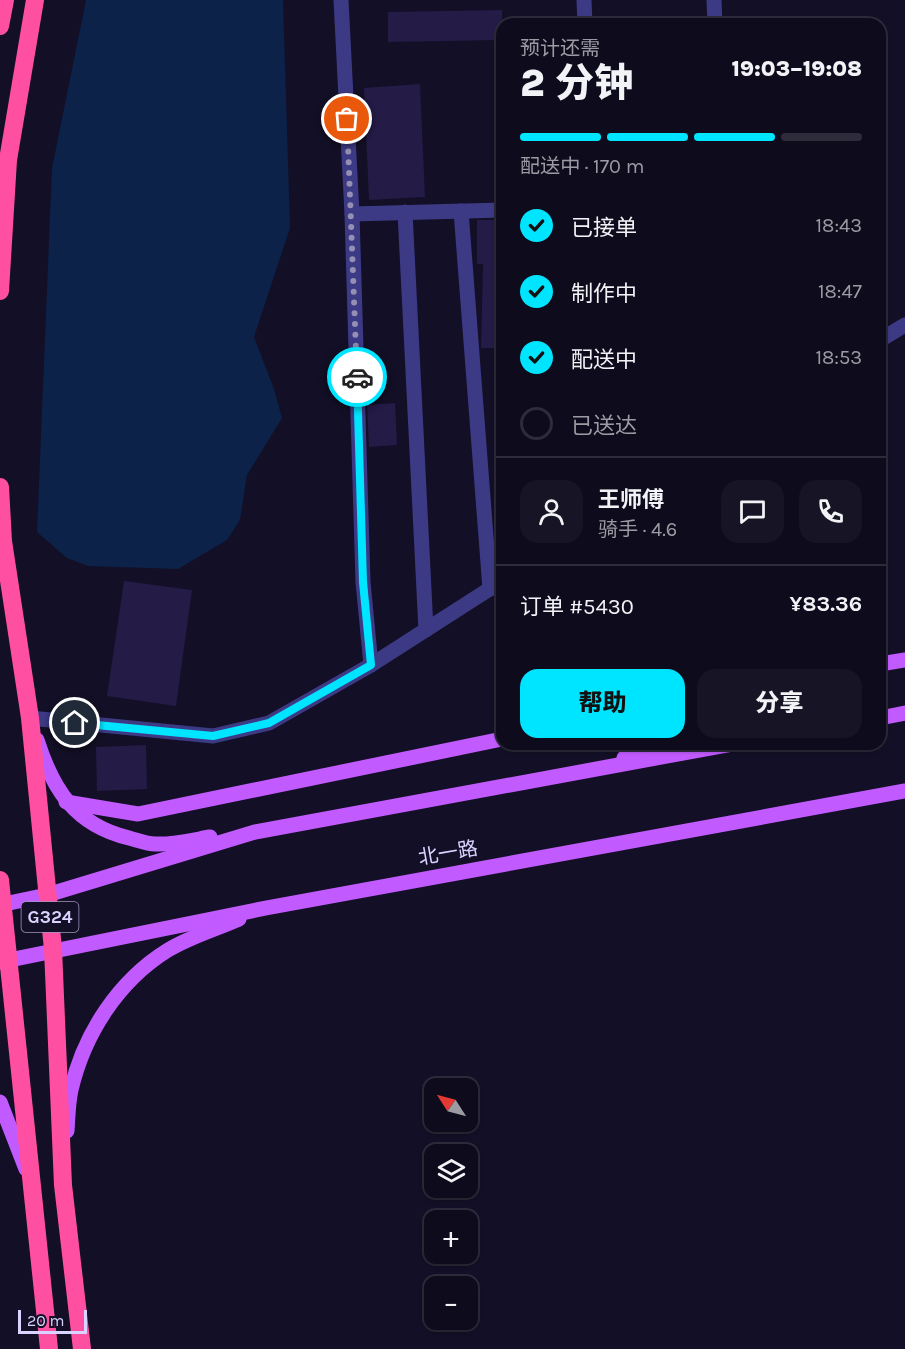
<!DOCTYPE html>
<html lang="zh">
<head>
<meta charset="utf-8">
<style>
	:root { --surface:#0e0b1c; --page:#171425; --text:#f1f3f6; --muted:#9b9ba3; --line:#2e2b3b; --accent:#00e5ff }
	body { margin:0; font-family:Karla,"Noto Sans SC",sans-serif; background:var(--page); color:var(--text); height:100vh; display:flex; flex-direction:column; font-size:22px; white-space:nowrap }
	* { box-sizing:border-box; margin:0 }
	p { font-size:20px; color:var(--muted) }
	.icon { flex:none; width:33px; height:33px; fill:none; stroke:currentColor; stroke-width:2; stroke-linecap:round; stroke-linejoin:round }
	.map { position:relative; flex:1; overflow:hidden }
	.sheet { position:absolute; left:496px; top:18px; width:390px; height:732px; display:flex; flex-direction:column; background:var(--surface); border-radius:18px; box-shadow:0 2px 4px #0004,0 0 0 2px var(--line) }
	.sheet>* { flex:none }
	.needle { width:39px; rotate:306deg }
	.buttons { position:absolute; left:424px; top:1078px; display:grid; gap:12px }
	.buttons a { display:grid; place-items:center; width:54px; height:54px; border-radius:12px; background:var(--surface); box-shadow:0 2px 4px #0004,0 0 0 2px var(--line); font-size:30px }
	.scale { position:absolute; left:18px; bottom:15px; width:69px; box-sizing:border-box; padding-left:6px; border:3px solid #d9d4ff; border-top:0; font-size:16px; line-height:21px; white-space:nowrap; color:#d9d4ff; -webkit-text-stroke:4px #130f26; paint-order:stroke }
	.pin { position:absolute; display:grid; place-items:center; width:51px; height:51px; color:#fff; margin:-26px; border:3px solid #fff; border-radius:50%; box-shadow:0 2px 6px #0007 }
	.courier { position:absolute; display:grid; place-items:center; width:60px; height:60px; margin:-30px; border:4px solid #00e5ff; border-radius:50%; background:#fff; color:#222; box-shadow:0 2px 8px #0007 }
	.summary em { font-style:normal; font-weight:800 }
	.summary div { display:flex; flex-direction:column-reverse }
	.summary { display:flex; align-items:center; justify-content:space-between; height:102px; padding:0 24px }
	h1 { font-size:39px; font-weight:800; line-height:45px }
	.bar { display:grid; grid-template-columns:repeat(4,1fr); gap:9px 6px; align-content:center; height:72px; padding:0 24px }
	.bar i { height:8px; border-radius:4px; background:var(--line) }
	.bar .active { background:var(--accent) }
	.bar p { grid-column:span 4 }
	.line { display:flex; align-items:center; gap:15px; padding:0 24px; border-top:2px solid var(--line) }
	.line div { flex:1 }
	.round { display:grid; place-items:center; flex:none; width:63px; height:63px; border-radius:18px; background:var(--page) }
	ol { padding:0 24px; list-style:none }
	li { display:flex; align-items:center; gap:18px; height:66px }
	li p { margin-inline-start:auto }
	li .icon { padding:6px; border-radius:50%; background:var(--accent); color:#111; stroke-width:4 }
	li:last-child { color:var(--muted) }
	li i { width:33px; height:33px; border:3px solid var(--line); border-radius:50% }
	.action { display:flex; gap:12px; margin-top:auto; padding:12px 24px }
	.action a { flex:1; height:69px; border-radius:18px; background:var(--accent); color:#111; font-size:24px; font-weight:800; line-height:69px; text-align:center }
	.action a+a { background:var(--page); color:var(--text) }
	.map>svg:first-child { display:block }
	.water { fill:#0c2248 }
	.building { fill:#241b47 }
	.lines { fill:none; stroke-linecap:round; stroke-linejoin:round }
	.minor { stroke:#3d3a85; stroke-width:15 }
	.major { stroke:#c25bff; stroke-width:15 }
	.highway { stroke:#ff4fa3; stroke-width:18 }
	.done { stroke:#948fb3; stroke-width:6; stroke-dasharray:0 10.8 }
	.route { stroke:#00e5ff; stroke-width:8 }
	.labels { text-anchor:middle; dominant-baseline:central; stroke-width:5; stroke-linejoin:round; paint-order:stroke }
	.shield { fill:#130f26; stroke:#9e99be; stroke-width:1.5 }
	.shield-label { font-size:18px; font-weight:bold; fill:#d9d4ff }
	.street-label { font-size:20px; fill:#d9d4ff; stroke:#130f26 }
</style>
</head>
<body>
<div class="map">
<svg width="905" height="1349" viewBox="0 0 905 1349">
	<rect width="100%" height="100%" fill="#130f26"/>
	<polygon class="water" points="86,0 283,0 290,228 254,337 274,389 282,418 247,475 240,520 227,540 178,569 88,566 67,558 37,532 52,168"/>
	<g class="building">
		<polygon points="502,10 502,40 388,42 388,12"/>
		<polygon points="420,84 425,197 369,200 364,88"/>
		<polygon points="477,220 502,220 502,348 481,348 483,264 477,264"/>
		<polygon points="395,403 397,445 369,447 367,405"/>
		<polygon points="124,581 192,590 176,706 107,696"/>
		<polygon points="146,745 147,789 97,791 96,747"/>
	</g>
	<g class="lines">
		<g class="minor">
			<polyline points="341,0 352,214 363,582 371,665"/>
			<polyline points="584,0 585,24"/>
			<polyline points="714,0 715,24"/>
			<polyline points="461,211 490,589"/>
			<polyline points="405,212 426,630"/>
			<polyline points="352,214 502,210"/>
			<polyline points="880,340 905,325"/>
			<polyline points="30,718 213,736 269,723 371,665 502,581"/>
		</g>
		<g class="major">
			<polyline points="880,664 905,660"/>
			<polyline points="880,718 905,713"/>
			<path d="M37,740C53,790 75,825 129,838C137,840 147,844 155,844C173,845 193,840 210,837"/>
			<polyline points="624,758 651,744"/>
			<polyline points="66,802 138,814 502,739"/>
			<polyline points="0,905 47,895 255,832 732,744"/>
			<polyline points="0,962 266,908 905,791"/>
			<polyline points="0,1102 26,1169"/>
			<path d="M67,1131C68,1118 68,1103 71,1090C84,1034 118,981 168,950C189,937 216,929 239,919"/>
		</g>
		<g class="highway">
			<polyline points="0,26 5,0"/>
			<polyline points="0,291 8,160 35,0"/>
			<polyline points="0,487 3,541 30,718 53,949 63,1185 82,1349"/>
			<polyline points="0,880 49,1349"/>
		</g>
	</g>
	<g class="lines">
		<polyline class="done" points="347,119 357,377"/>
		<polyline class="route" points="75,723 213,736 269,723 371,665 363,582 357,377"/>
	</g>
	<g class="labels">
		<rect class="shield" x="21.5" y="902" width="57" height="30" rx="4.5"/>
		<g class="shield-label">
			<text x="50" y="917">G324</text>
		</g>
		<g class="street-label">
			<text transform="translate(448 853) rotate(-10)">北一路</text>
		</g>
	</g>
</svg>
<div class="buttons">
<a><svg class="needle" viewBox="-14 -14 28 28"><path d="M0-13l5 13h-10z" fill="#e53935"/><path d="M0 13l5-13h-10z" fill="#9b9ba3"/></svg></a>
<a><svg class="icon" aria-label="layers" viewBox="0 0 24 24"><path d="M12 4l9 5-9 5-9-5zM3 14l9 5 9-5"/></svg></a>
<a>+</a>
<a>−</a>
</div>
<div class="scale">20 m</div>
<div class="pin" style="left:347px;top:119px;background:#ea580c"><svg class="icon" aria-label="bag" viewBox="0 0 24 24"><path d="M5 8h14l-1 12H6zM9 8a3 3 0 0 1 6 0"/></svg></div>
<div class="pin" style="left:75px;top:723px;background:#1f2937"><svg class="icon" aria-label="home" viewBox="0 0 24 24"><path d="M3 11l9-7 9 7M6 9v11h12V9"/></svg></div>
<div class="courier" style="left:357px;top:377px"><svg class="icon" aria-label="car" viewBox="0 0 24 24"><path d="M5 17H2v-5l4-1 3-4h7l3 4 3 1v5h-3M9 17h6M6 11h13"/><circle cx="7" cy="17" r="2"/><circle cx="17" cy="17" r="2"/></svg></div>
<section class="sheet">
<div class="summary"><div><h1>2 分钟</h1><p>预计还需</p></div><em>19:03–19:08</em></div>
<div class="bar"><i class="active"></i><i class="active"></i><i class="active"></i><i></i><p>配送中 · 170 m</p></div>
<ol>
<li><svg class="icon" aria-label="check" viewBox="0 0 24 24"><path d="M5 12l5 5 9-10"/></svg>已接单<p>18:43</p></li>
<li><svg class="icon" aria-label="check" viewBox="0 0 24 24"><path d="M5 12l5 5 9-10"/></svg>制作中<p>18:47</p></li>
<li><svg class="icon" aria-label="check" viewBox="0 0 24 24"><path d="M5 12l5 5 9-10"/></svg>配送中<p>18:53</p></li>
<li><i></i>已送达</li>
</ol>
<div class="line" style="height:108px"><a class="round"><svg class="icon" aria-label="person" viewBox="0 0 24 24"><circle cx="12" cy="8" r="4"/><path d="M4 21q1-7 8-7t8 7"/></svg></a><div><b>王师傅</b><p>骑手 · 4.6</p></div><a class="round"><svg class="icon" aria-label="chat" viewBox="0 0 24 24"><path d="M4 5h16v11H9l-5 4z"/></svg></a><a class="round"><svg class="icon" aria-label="phone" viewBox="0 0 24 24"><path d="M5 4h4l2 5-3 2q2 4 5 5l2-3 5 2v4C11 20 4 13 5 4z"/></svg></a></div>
<div class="line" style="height:78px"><div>订单 #5430</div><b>¥83.36</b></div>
<div class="action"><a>帮助</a><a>分享</a></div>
</section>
</div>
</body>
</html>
